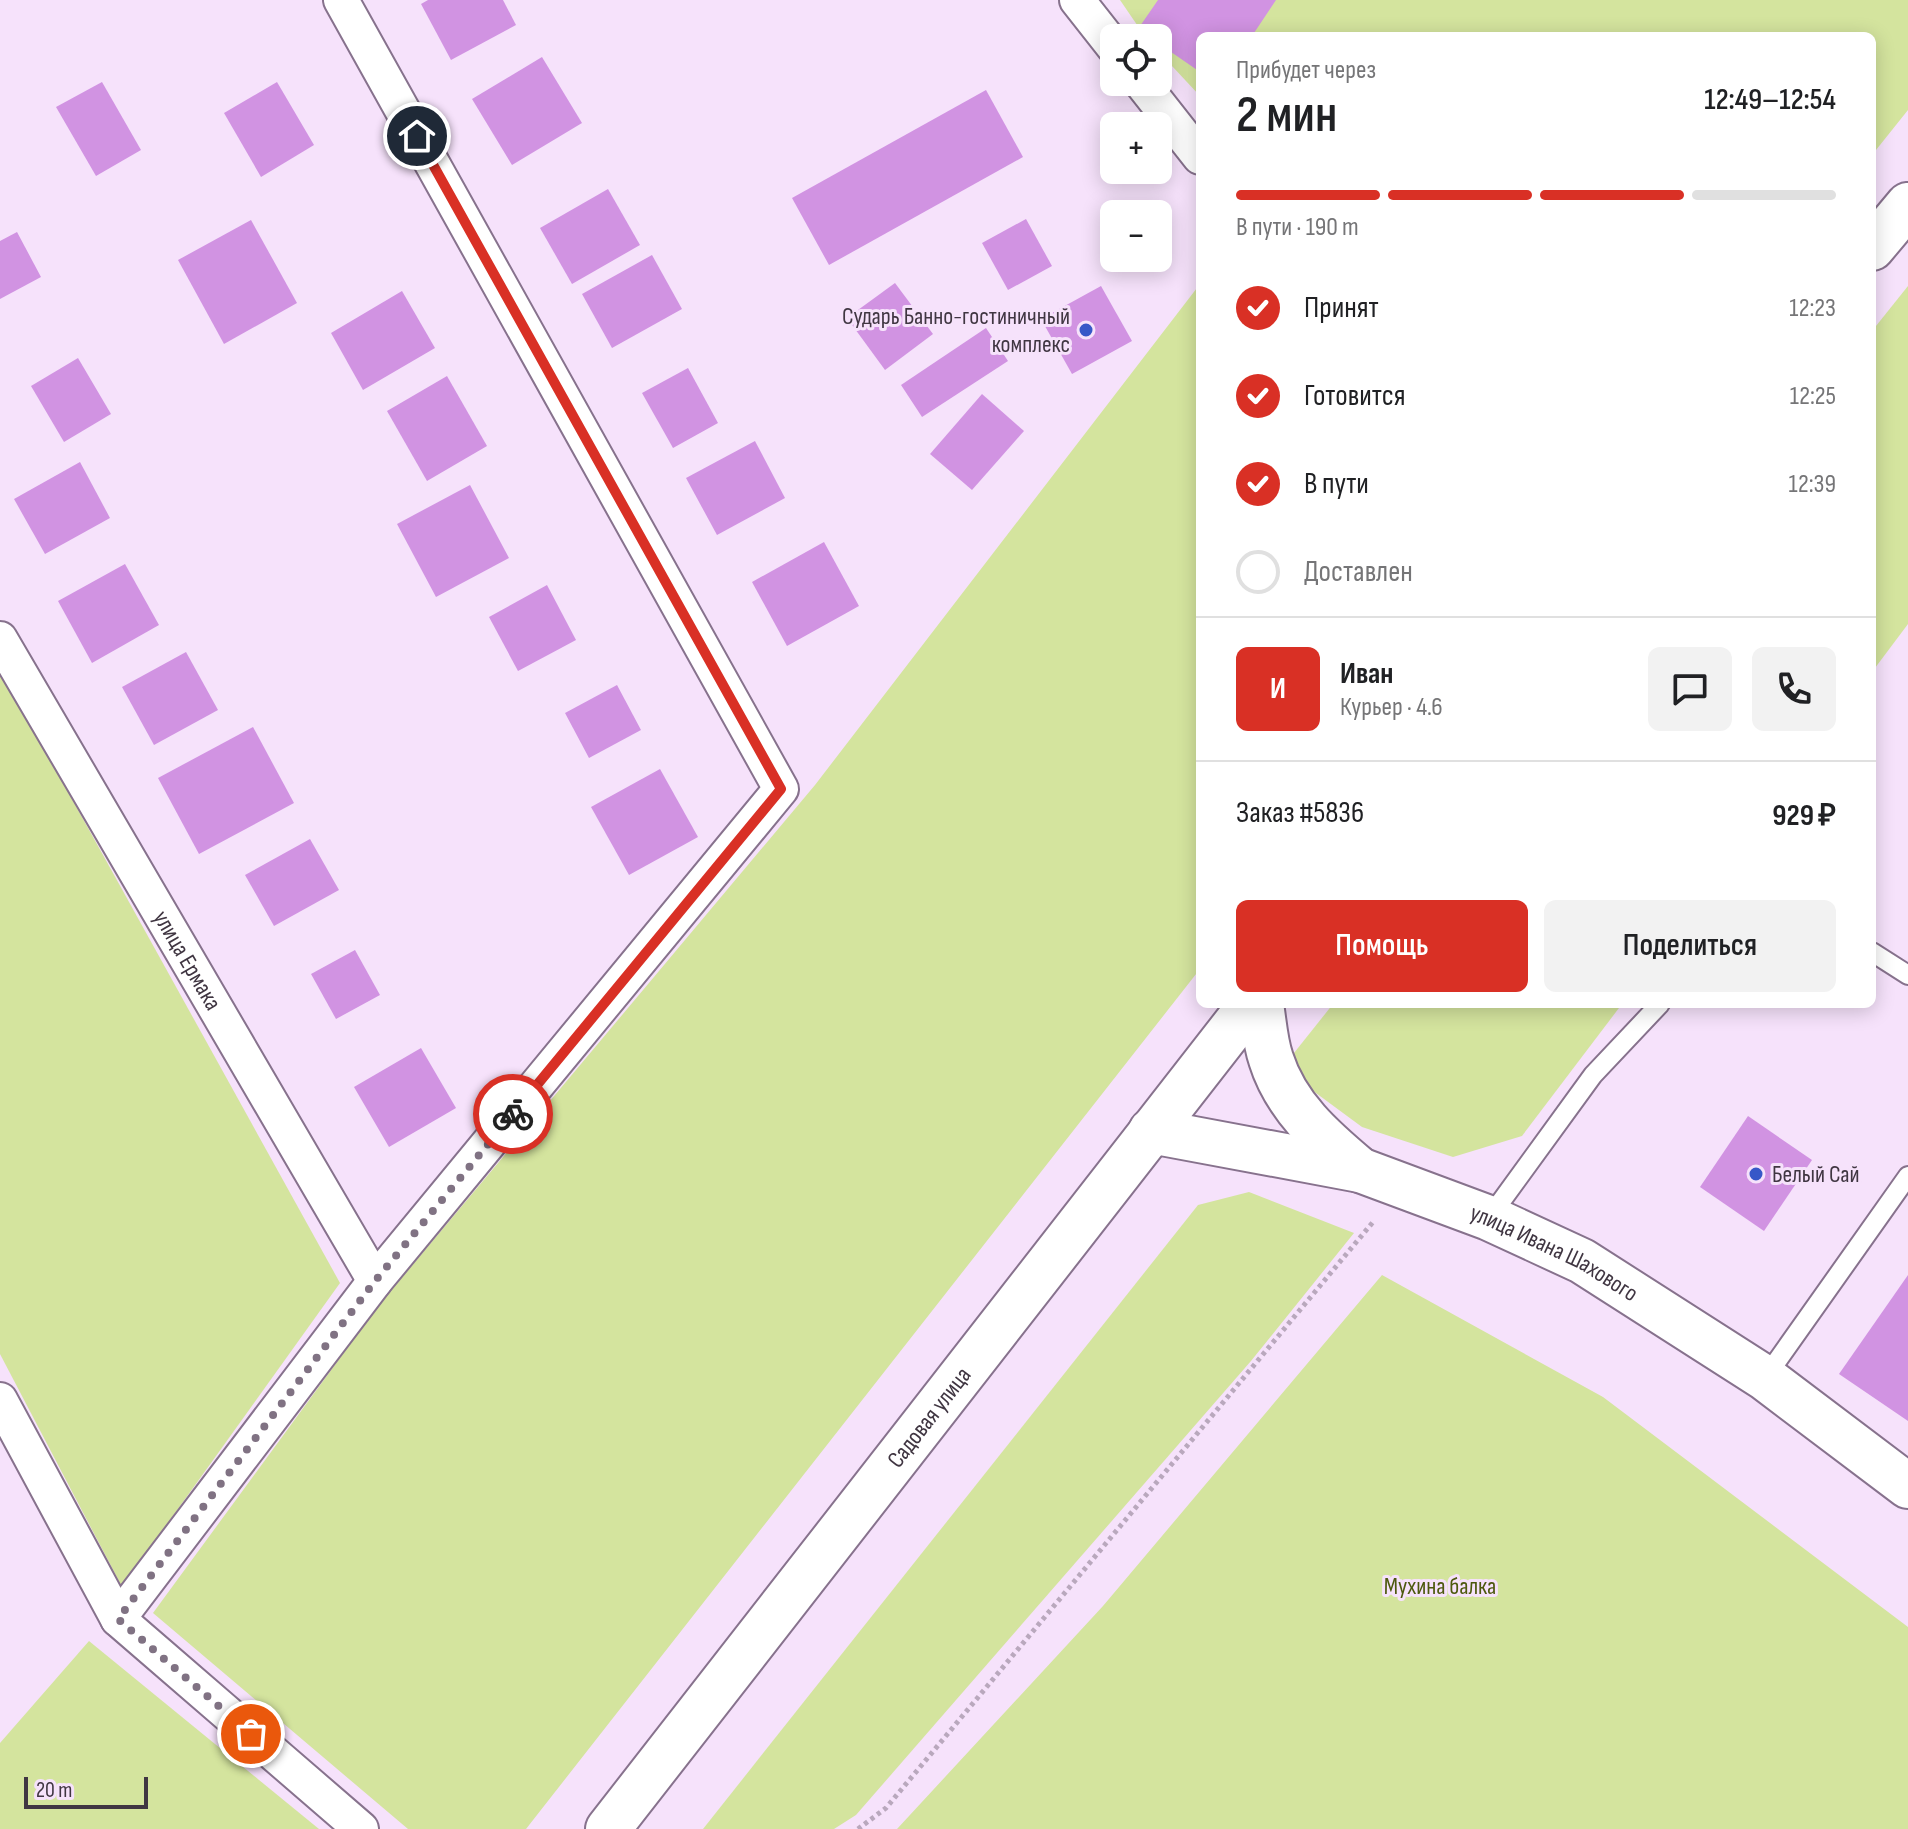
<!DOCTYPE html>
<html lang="ru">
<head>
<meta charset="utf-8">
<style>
	:root { --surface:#fff; --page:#f2f2f2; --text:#202124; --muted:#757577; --line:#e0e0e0; --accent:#d93025 }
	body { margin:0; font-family:"Sofia Sans Condensed",sans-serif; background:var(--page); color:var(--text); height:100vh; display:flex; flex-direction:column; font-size:30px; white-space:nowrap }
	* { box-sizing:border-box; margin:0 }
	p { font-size:26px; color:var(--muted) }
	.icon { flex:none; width:44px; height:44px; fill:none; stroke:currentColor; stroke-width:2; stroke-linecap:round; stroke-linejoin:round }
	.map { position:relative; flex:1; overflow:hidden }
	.sheet { position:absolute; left:1196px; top:32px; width:680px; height:976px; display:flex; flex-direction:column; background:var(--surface); border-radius:12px; box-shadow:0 4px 20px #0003 }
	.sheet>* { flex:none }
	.controls { position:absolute; left:1100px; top:24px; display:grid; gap:16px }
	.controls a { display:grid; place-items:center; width:72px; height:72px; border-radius:12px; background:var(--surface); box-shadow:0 4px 20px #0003; font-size:40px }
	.scale { position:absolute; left:24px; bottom:20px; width:124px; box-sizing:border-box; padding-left:8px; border:4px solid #403642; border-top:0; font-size:22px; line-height:28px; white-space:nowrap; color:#403642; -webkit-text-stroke:6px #f6e2fb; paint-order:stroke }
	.pin { position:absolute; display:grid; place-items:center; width:68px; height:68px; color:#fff; margin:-34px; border:4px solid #fff; border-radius:50%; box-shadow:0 2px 8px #0007 }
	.courier { position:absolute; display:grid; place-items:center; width:80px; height:80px; margin:-40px; border:6px solid #d93025; border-radius:50%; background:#fff; color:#222; box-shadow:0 2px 10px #0007 }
	.summary em { font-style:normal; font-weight:600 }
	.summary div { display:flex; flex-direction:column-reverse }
	.summary { display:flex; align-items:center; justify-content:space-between; height:136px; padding:0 40px }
	h1 { font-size:52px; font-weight:600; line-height:60px }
	.bar { display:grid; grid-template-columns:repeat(4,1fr); gap:12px 8px; align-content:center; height:96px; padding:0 40px }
	.bar i { height:10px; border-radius:6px; background:var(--line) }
	.bar .current { background:var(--accent) }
	.bar p { grid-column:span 4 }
	.line { display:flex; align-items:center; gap:20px; padding:0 40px; border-top:2px solid var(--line) }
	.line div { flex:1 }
	.round { display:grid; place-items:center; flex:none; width:84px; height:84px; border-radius:12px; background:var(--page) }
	ol { padding:0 40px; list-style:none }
	li { display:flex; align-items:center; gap:24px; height:88px }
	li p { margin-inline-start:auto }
	li .icon { padding:8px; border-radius:50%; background:var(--accent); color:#fff; stroke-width:4 }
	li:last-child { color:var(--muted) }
	li i { width:44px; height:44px; border:4px solid var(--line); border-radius:50% }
	.cta { display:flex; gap:16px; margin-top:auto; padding:16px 40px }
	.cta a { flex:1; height:92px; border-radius:12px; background:var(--accent); color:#fff; font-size:32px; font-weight:600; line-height:92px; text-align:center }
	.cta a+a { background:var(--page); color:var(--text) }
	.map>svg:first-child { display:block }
	.green { fill:#d4e49e }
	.building { fill:#d193e2 }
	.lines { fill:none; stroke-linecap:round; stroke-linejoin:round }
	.service-casing { stroke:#87728d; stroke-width:22 }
	.minor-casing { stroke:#87728d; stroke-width:38 }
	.secondary-casing { stroke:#87728d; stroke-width:48 }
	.path { stroke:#b9a8bd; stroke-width:5; stroke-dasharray:4 4; stroke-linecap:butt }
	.service { stroke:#fff; stroke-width:18 }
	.minor { stroke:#fff; stroke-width:34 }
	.secondary { stroke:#fff; stroke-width:44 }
	.done { stroke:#807283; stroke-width:8; stroke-dasharray:0 14.4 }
	.route { stroke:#d93025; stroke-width:10 }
	.poi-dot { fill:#3757c8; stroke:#f6e2fb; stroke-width:3 }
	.labels { text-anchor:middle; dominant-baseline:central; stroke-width:6; stroke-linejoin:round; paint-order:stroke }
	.poi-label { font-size:24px; fill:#403642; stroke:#f6e2fb; text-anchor:end }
	.street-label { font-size:24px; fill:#403642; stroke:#f6e2fb }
	.park-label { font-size:24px; fill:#4d590e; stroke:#f6e2fb }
</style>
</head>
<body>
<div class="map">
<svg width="1908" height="1829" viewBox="0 0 1908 1829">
	<rect width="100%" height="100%" fill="#f6e2fb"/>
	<g class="green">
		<polygon points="1120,0 1908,0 1908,110 1872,155 1872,36 1200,36 1200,96 1158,51 1158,38 1146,38"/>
		<polygon points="1200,284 1200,969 526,1829 408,1829 153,1613 378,1306 815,785"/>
		<polygon points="1908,286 1908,624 1872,672 1872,331"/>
		<polygon points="0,669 340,1283 122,1587 0,1354"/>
		<polygon points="1333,1004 1622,1004 1522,1136 1453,1157 1362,1127 1282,1068"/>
		<polygon points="1249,1192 1354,1233 1251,1361 856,1815 834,1829 703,1829 1198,1205"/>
		<polygon points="1382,1275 1603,1397 1908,1627 1908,1829 897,1829 1103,1606"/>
		<polygon points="89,1641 319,1829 0,1829 0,1743"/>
	</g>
	<g class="building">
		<polygon points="428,0 503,0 516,25 451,60 421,4"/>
		<polygon points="1158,0 1276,0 1252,36 1200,36 1200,72 1158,43 1158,38 1150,38 1138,29"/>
		<polygon points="542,57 582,123 512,165 472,99"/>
		<polygon points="102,82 141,150 96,176 56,107"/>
		<polygon points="277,82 314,145 261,177 224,113"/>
		<polygon points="986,90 1023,157 829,265 792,198"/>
		<polygon points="608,189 640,245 572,284 540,228"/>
		<polygon points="1026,219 1052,266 1008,290 982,243"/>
		<polygon points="251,220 297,303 224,344 178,260"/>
		<polygon points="17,232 41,277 0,299 0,241"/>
		<polygon points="652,255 682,309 612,348 582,294"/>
		<polygon points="895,283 933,334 885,370 847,318"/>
		<polygon points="1101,286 1132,341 1072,374 1041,319"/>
		<polygon points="402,291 435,348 363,390 331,333"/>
		<polygon points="986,328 1008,361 922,417 901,385"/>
		<polygon points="78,358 111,414 64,442 31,386"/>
		<polygon points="688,368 718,423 673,448 642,393"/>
		<polygon points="447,376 487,446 427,481 387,411"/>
		<polygon points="982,394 1024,431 972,490 930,454"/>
		<polygon points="755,441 785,498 717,535 686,478"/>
		<polygon points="80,462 110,518 45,554 14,499"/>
		<polygon points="470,485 509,558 436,597 397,524"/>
		<polygon points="824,542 859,606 787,646 752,582"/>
		<polygon points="125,564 159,625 92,663 58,601"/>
		<polygon points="547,585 576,640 518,671 489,617"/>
		<polygon points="186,652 218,710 154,745 122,687"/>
		<polygon points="617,685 641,730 589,758 565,713"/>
		<polygon points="253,727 294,803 199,854 158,778"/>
		<polygon points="660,769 698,837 629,875 591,807"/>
		<polygon points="310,839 339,890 274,926 245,875"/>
		<polygon points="355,950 380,995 336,1019 311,974"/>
		<polygon points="421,1048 456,1108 389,1147 354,1087"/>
		<polygon points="1748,1116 1812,1160 1764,1231 1700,1187"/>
		<polygon points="1908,1275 1908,1421 1839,1374"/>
	</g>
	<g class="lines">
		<g class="service-casing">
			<g id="service">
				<polyline points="1872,952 1908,975"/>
				<polyline points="1489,1218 1593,1075 1660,1004"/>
				<polyline points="1765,1378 1908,1176"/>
			</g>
		</g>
		<g class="minor-casing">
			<g id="minor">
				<polyline points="1077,0 1114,47"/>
				<polyline points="1141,82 1200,157"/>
				<path id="s1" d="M0,639L375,1281"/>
				<polyline points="0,1400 118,1619 361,1829"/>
				<polyline points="118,1619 375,1281 781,789 341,0"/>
			</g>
		</g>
		<g class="secondary-casing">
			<g id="secondary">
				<polyline points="1872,248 1908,205"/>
				<path d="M1261,1004C1264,1022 1265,1042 1271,1059C1286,1107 1323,1139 1360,1170"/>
				<path id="s2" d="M1151,1131L1360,1170L1489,1218L1582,1261L1765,1378L1908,1486"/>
				<path id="s3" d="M608,1829L1251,1004"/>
			</g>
		</g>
		<polyline class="path" points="858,1829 886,1808 1373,1222"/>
		<use href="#service" class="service"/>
		<use href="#minor" class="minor"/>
		<use href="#secondary" class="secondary"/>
	</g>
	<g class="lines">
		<polyline class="done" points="251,1734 118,1619 375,1281 513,1114"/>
		<polyline class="route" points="417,136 781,789 513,1114"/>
	</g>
	<g class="poi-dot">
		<circle cx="1086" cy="330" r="8"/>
		<circle cx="1756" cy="1174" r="8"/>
	</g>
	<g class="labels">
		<g class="poi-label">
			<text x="1070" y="316">Сударь Банно-гостиничный<tspan x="1070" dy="28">комплекс</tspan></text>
			<text x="1772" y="1174" text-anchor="start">Белый Сай</text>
		</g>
		<g class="street-label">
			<text stroke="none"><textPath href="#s1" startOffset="372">улица Ермака</textPath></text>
			<text stroke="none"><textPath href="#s2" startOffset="424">улица Ивана Шахового</textPath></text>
			<text stroke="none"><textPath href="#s3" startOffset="522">Садовая улица</textPath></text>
		</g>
		<g class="park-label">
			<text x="1440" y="1586">Мухина балка</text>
		</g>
	</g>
</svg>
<div class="controls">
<a><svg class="icon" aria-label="locate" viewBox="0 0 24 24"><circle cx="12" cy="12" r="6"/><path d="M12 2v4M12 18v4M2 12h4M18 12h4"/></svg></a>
<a>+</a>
<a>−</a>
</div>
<div class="scale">20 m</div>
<div class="pin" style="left:251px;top:1734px;background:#ea580c"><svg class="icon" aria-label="bag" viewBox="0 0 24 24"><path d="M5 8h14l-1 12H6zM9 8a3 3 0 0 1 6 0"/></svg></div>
<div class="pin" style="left:417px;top:136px;background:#1f2937"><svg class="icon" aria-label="home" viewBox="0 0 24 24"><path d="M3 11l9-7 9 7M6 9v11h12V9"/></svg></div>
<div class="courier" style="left:513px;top:1114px"><svg class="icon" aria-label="bike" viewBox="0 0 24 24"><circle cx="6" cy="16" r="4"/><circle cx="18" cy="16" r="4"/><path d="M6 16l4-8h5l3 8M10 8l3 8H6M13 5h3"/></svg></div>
<section class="sheet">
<div class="summary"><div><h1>2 мин</h1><p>Прибудет через</p></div><em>12:49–12:54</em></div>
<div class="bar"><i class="current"></i><i class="current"></i><i class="current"></i><i></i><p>В пути · 190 m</p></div>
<ol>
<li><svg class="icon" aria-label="check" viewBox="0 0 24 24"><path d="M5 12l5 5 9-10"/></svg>Принят<p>12:23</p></li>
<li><svg class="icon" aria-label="check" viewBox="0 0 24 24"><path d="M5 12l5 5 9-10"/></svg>Готовится<p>12:25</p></li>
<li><svg class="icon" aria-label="check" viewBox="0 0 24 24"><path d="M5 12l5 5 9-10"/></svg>В пути<p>12:39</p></li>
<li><i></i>Доставлен</li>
</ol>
<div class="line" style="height:144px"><b class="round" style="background:var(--accent);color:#fff">И</b><div><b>Иван</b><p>Курьер · 4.6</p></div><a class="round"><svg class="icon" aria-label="chat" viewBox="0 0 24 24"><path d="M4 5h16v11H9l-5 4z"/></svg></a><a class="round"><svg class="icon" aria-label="phone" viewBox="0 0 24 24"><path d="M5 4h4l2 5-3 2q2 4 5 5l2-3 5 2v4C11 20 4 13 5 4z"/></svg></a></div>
<div class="line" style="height:104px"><div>Заказ #5836</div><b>929 ₽</b></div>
<div class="cta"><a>Помощь</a><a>Поделиться</a></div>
</section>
</div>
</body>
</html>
